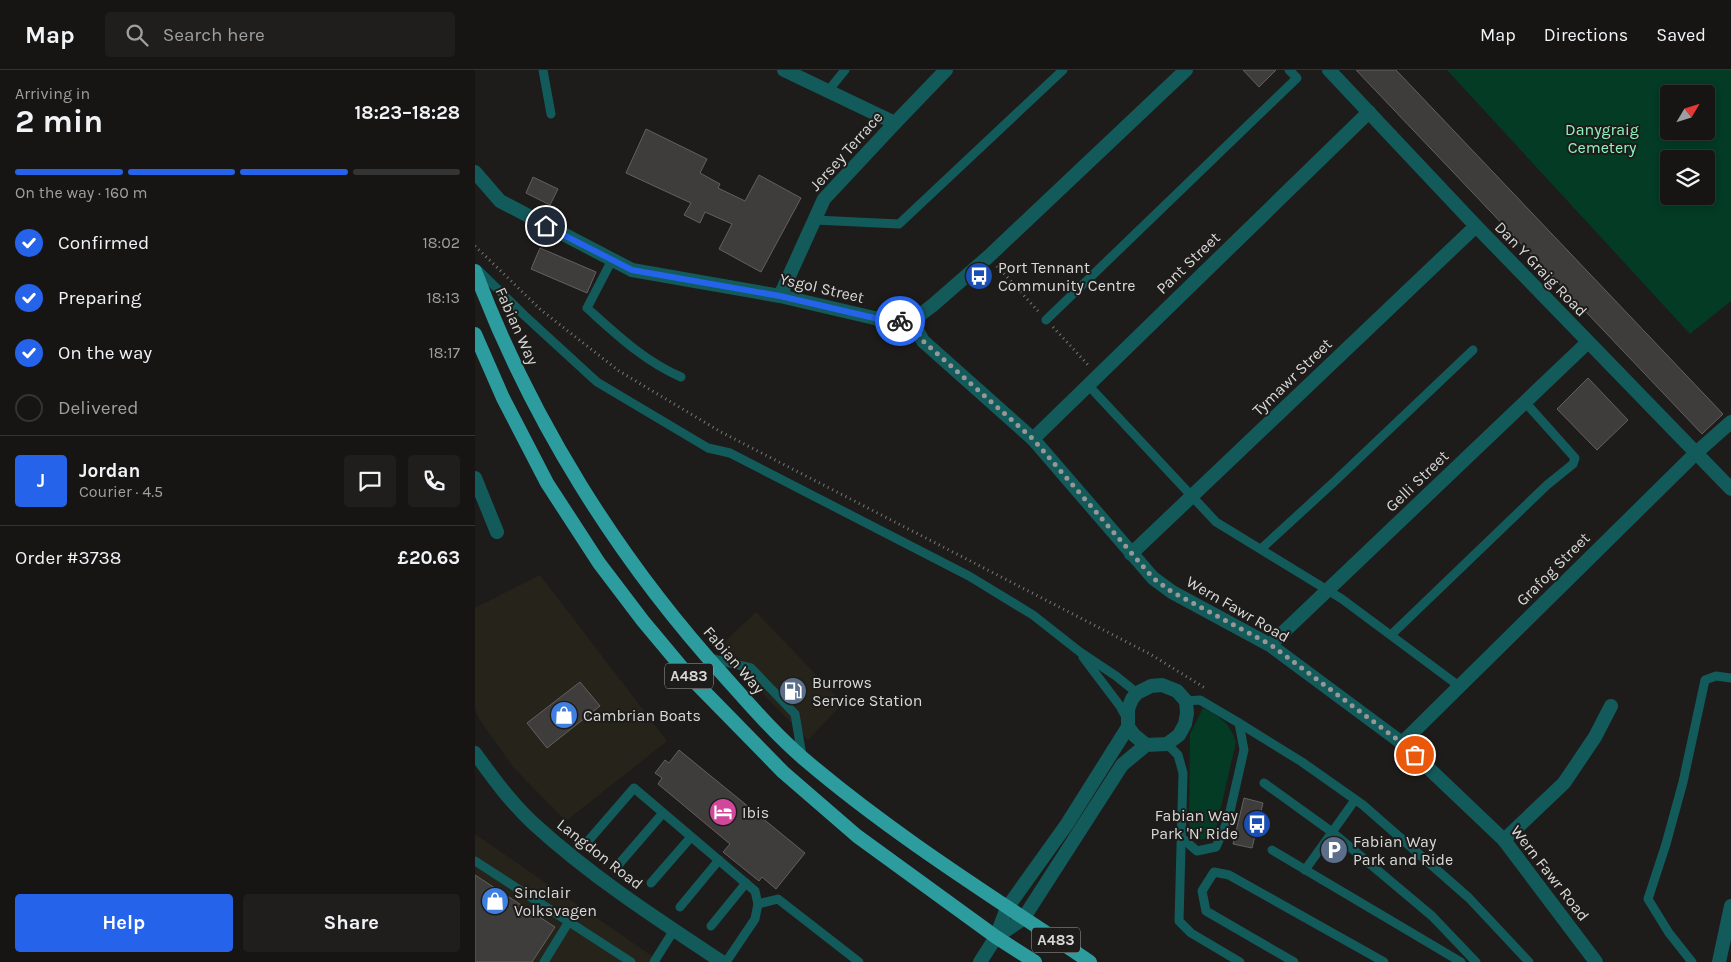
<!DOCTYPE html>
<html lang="en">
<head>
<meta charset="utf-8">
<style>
	:root { --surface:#161514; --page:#1f1e1d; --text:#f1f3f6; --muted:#9e9fa0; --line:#353434; --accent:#2563eb }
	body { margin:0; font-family:Karla,sans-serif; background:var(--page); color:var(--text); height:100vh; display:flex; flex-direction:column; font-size:19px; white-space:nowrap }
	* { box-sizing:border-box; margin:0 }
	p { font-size:16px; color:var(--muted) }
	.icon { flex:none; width:28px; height:28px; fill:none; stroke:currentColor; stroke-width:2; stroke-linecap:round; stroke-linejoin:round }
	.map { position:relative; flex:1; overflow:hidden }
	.details { display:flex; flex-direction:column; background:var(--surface); width:475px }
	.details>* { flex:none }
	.needle { width:32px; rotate:52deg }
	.controls { position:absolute; left:1185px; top:15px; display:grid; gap:10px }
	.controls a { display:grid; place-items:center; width:55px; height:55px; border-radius:5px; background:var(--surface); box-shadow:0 2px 8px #0003,0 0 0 1px var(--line); font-size:25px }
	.pin { position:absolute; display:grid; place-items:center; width:42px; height:42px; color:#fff; margin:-21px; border:2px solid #fff; border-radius:50%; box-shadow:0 1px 5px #0007 }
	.courier { position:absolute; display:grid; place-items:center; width:50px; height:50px; margin:-25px; border:4px solid #2563eb; border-radius:50%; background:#fff; color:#222; box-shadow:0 1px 6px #0007 }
	.headline em { font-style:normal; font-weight:700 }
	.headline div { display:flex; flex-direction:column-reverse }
	.headline { display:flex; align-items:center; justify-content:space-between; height:85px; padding:0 15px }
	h1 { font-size:32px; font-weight:700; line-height:38px }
	.bar { display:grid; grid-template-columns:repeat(4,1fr); gap:8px 5px; align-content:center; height:60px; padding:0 15px }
	.bar i { height:6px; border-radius:4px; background:var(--line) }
	.bar .on { background:var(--accent) }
	.bar p { grid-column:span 4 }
	.line { display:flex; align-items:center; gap:12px; padding:0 15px; border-top:1px solid var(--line) }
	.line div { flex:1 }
	.round { display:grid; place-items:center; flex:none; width:52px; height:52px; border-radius:5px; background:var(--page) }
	ol { padding:0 15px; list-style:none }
	li { display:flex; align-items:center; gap:15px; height:55px }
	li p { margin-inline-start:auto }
	li .icon { padding:5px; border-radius:50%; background:var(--accent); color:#fff; stroke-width:4 }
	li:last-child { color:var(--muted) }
	li i { width:28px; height:28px; border:2px solid var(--line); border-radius:50% }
	.action { display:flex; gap:10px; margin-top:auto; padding:10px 15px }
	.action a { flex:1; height:58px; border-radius:5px; background:var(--accent); color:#fff; font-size:20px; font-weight:700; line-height:58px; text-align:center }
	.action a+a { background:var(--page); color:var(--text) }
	header { display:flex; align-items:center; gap:30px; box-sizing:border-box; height:70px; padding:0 25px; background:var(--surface); border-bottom:1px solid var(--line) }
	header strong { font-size:24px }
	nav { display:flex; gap:28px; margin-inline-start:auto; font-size:18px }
	.search { width:350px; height:45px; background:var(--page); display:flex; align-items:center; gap:12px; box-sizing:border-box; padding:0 18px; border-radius:5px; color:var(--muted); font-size:19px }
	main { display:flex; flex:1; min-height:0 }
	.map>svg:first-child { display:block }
	.built { fill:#26231b }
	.green { fill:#033b24; fill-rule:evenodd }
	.building { fill:#3f3d3c; stroke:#63605f }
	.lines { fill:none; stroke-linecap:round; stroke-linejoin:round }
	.path { stroke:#797876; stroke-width:3; stroke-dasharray:1 4; stroke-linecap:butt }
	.service { stroke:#135a5b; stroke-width:9 }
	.minor { stroke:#135a5b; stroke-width:14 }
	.tertiary { stroke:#135a5b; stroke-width:14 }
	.trunk { stroke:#2c9c9f; stroke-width:14 }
	.done { stroke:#979795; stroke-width:5; stroke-dasharray:0 9 }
	.route { stroke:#2563eb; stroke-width:6 }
	.labels { text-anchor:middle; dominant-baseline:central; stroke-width:4; stroke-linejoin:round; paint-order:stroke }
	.shield { fill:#1d1c1a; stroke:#a1a09e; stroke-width:1 }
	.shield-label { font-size:15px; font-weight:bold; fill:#d9d9d7 }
	.park-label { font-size:16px; fill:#92f3c0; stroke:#1d1c1a }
	.street-label { font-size:16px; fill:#d9d9d7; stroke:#1d1c1a }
	.poi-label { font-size:16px; fill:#d9d9d7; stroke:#1d1c1a; text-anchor:start }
</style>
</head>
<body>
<header>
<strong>Map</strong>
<div class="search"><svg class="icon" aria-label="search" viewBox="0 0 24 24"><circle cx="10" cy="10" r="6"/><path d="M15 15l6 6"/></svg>Search here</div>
<nav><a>Map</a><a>Directions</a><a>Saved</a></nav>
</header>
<main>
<section class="details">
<div class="headline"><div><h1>2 min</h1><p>Arriving in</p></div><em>18:23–18:28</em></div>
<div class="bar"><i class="on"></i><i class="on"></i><i class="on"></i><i></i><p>On the way · 160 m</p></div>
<ol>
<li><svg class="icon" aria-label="check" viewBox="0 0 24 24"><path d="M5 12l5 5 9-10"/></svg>Confirmed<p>18:02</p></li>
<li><svg class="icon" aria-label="check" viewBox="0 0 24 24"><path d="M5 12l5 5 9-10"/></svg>Preparing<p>18:13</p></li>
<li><svg class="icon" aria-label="check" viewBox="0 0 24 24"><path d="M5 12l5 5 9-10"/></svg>On the way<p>18:17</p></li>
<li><i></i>Delivered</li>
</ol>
<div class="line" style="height:90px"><b class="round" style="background:var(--accent);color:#fff">J</b><div><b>Jordan</b><p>Courier · 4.5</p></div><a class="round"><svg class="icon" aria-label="chat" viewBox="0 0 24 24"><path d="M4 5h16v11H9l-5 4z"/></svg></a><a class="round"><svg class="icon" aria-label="phone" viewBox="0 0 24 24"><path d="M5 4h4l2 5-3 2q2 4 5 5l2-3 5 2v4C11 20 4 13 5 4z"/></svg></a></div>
<div class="line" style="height:65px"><div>Order #3738</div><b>£20.63</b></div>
<div class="action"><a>Help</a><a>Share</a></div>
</section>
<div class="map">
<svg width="1256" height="892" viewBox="0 0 1256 892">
	<rect width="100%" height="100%" fill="#1d1c1a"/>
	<g class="built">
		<polygon points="65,505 192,671 91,751 38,697 3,647 0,639 0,538"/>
		<polygon points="281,542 368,633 333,670 243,578"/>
		<polygon points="0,764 174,884 186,892 0,892"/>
	</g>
	<g class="green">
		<path d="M972,0H1256V231L1215,264ZM1194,24H1231V61H1194ZM1194,89H1231V126H1194Z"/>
		<path d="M728,638C746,647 754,653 761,672L740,763C727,774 717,771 714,754L715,664Z"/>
	</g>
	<g class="building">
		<polygon points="768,0 801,0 784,17"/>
		<polygon points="881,0 921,0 1248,344 1227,364"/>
		<polygon points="171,59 232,89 225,103 245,114 243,118 270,131 284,105 326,128 286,202 244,179 257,154 230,142 225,153 209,145 216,133 151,103"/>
		<polygon points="58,107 83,119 75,135 51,123"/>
		<polygon points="65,178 121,202 112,223 56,199"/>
		<polygon points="1113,308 1153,350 1122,380 1082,339"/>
		<polygon points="105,612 125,636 72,678 52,653"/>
		<polygon points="204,680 330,783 301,819 287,807 284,811 248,782 255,774 183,714 187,708 180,703 190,690 194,693"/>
		<polygon points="769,728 788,733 777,778 758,774"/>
		<polygon points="0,805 80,857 57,892 0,892"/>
	</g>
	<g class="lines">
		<g class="path">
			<polyline points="0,176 66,240 144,301 246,362 675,584 730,618"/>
			<polyline points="522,196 563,241"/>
			<polyline points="578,257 614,296"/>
		</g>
		<g class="service">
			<polyline points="68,0 76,44"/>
			<polyline points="353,21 370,0"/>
			<polyline points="340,150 424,154 588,0"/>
			<path d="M137,190L112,238C141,264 169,291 206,307"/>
			<polyline points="2,199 50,246 122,312 233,378 255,383 494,506 558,545 605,582 641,606 662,623"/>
			<polyline points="571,250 822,8 814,0"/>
			<polyline points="613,315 741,452 867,529 984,616"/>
			<polyline points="786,479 860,411 998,280"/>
			<polyline points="916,565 1072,415 1098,394 1100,388 1050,332"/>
			<polyline points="608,587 645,636 651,647"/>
			<polyline points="234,588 276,598 320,644 327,686"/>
			<polyline points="711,631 725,630 764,653 827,692 888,735 994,828 1054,892"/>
			<polyline points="692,674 703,685 708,703 704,851 716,863 765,892"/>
			<polyline points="789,713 857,762 957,846 1001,892"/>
			<polyline points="707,768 722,781 741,777 753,750 769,680 764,653"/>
			<polyline points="114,770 159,718 280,821 283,834 280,849 251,892"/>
			<polyline points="797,780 986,892"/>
			<polyline points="0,791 156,892"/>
			<polyline points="144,794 188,743"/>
			<polyline points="830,800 880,730"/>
			<polyline points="176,813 216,767"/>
			<polyline points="283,834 303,829 384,892"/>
			<polyline points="205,837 244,790"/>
			<polyline points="236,856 271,813"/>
			<polyline points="69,892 93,853"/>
			<polyline points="179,892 199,860"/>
			<polyline points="819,892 731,841 727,821 739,802 754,805 909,892"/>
			<polyline points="1217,892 1194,863 1173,829 1191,774 1208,712 1230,610 1241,606 1256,608"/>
		</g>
		<g class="minor">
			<polyline points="309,0 420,53"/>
			<polyline points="305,226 349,129 420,53 471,0"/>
			<polyline points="437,251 448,271 558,369 678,508 697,522 795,575 927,673 1029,770 1121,892"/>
			<polyline points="558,369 894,42"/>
			<polyline points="0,408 22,462"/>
			<polyline points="656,484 1001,156"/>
			<polyline points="795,575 1113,272"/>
			<polyline points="927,673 1222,382 1256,352"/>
			<path d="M0,683C18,708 36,733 59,754C117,807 182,849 247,892"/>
			<polyline points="1029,770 1089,713 1120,667 1136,636"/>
			<polyline points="521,867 548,849 647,695 671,675 692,674 704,665 710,654 712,643 711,631 702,621 687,615 676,616 662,623 657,629 653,639 653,657 659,665 671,675"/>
			<polyline points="505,892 521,867 532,838 592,754 653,657"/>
			<polyline points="1244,892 1256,836"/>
		</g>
		<g class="tertiary">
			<polyline points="854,0 1001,156 1256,419"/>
			<polyline points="0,102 25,131 157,200 305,226 408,250 437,251 458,235 513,187 711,0"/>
		</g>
		<g class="trunk">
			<path d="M0,201C56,350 143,489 250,607C275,635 300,664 329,689C418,765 518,827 615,892"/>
			<polyline points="0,264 28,328 72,413 124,493 168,551 214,606 308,702 382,766 521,867 560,892"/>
		</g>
	</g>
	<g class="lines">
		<polyline class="done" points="425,251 437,251 448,271 558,369 678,508 697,522 796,575 927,673 940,685"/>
		<polyline class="route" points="71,156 157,200 305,226 408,250 425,251"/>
	</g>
	<defs>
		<g id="bus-disc" transform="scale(1.4375)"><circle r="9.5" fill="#1a4fb4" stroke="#1d1c1a"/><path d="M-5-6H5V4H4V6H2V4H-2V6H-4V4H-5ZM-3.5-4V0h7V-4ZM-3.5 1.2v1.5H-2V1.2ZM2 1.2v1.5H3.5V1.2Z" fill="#fff"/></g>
		<g id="fuel-disc" transform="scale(1.4375)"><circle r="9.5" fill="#5c6f8a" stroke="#1d1c1a"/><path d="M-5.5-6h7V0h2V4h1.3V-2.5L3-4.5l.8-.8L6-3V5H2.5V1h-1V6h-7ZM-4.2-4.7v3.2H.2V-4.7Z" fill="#fff"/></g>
		<g id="shop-disc" transform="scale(1.4375)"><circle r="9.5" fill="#3f7fe0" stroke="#1d1c1a"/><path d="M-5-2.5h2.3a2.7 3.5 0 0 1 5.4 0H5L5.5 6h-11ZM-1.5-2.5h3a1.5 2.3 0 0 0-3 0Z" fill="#fff"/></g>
		<g id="hotel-disc" transform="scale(1.4375)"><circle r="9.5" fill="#d1479c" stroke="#1d1c1a"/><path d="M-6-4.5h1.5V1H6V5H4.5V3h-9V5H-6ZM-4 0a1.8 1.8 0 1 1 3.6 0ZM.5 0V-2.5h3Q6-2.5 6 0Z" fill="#fff"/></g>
		<g id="parking-disc" transform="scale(1.4375)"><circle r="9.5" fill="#5c6f8a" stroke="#1d1c1a"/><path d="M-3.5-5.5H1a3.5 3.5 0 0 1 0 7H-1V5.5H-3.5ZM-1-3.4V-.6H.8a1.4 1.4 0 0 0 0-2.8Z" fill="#fff"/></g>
	</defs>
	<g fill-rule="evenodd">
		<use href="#bus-disc" x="504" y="206"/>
		<use href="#fuel-disc" x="318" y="621"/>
		<use href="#shop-disc" x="89" y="645"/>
		<use href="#hotel-disc" x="248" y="742"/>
		<use href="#bus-disc" x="782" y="754"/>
		<use href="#parking-disc" x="859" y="780"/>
		<use href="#shop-disc" x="20" y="831"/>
	</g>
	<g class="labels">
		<g class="shield">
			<rect x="190" y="593.5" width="48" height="25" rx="4"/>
			<rect x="557" y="857.5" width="48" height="25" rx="4"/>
		</g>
		<g class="shield-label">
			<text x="214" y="606">A483</text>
			<text x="581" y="870">A483</text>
		</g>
		<g class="park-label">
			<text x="1127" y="59">Danygraig<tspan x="1127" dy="18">Cemetery</tspan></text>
		</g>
		<g class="street-label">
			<text transform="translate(371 81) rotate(-48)">Jersey Terrace</text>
			<text transform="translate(713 193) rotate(-44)">Pant Street</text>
			<text transform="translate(1066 199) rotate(46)">Dan Y Graig Road</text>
			<text transform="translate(347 218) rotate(13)">Ysgol Street</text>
			<text transform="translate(42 256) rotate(66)">Fabian Way</text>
			<text transform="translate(817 307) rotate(-44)">Tymawr Street</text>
			<text transform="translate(942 411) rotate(-44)">Gelli Street</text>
			<text transform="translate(1078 499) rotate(-45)">Grafog Street</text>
			<text transform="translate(763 539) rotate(30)">Wern Fawr Road</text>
			<text transform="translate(259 590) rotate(49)">Fabian Way</text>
			<text transform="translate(125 784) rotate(38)">Langdon Road</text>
			<text transform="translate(1075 803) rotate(52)">Wern Fawr Road</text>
		</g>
		<g class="poi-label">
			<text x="523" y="197">Port Tennant<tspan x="523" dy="18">Community Centre</tspan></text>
			<text x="337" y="612">Burrows<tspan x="337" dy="18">Service Station</tspan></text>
			<text x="108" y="645">Cambrian Boats</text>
			<text x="267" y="742">Ibis</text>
			<text x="763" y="745" text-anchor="end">Fabian Way<tspan x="763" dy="18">Park 'N' Ride</tspan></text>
			<text x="878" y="771">Fabian Way<tspan x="878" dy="18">Park and Ride</tspan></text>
			<text x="39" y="822">Sinclair<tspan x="39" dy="18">Volksvagen</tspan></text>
		</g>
	</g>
</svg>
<div class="controls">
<a><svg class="needle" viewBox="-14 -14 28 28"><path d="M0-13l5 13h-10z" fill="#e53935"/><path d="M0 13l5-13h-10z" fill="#9e9fa0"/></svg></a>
<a><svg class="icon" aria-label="layers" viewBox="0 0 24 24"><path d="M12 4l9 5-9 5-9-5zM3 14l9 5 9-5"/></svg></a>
</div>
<div class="pin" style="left:940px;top:685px;background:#ea580c"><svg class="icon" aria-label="bag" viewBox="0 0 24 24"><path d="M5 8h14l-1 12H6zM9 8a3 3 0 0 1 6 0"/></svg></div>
<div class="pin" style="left:71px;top:156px;background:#1f2937"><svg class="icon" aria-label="home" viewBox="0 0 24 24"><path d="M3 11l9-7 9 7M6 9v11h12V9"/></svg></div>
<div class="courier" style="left:425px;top:251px"><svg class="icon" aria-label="bike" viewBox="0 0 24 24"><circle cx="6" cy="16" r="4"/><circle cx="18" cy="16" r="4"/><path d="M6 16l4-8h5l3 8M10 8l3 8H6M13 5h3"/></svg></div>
</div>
</main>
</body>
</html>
